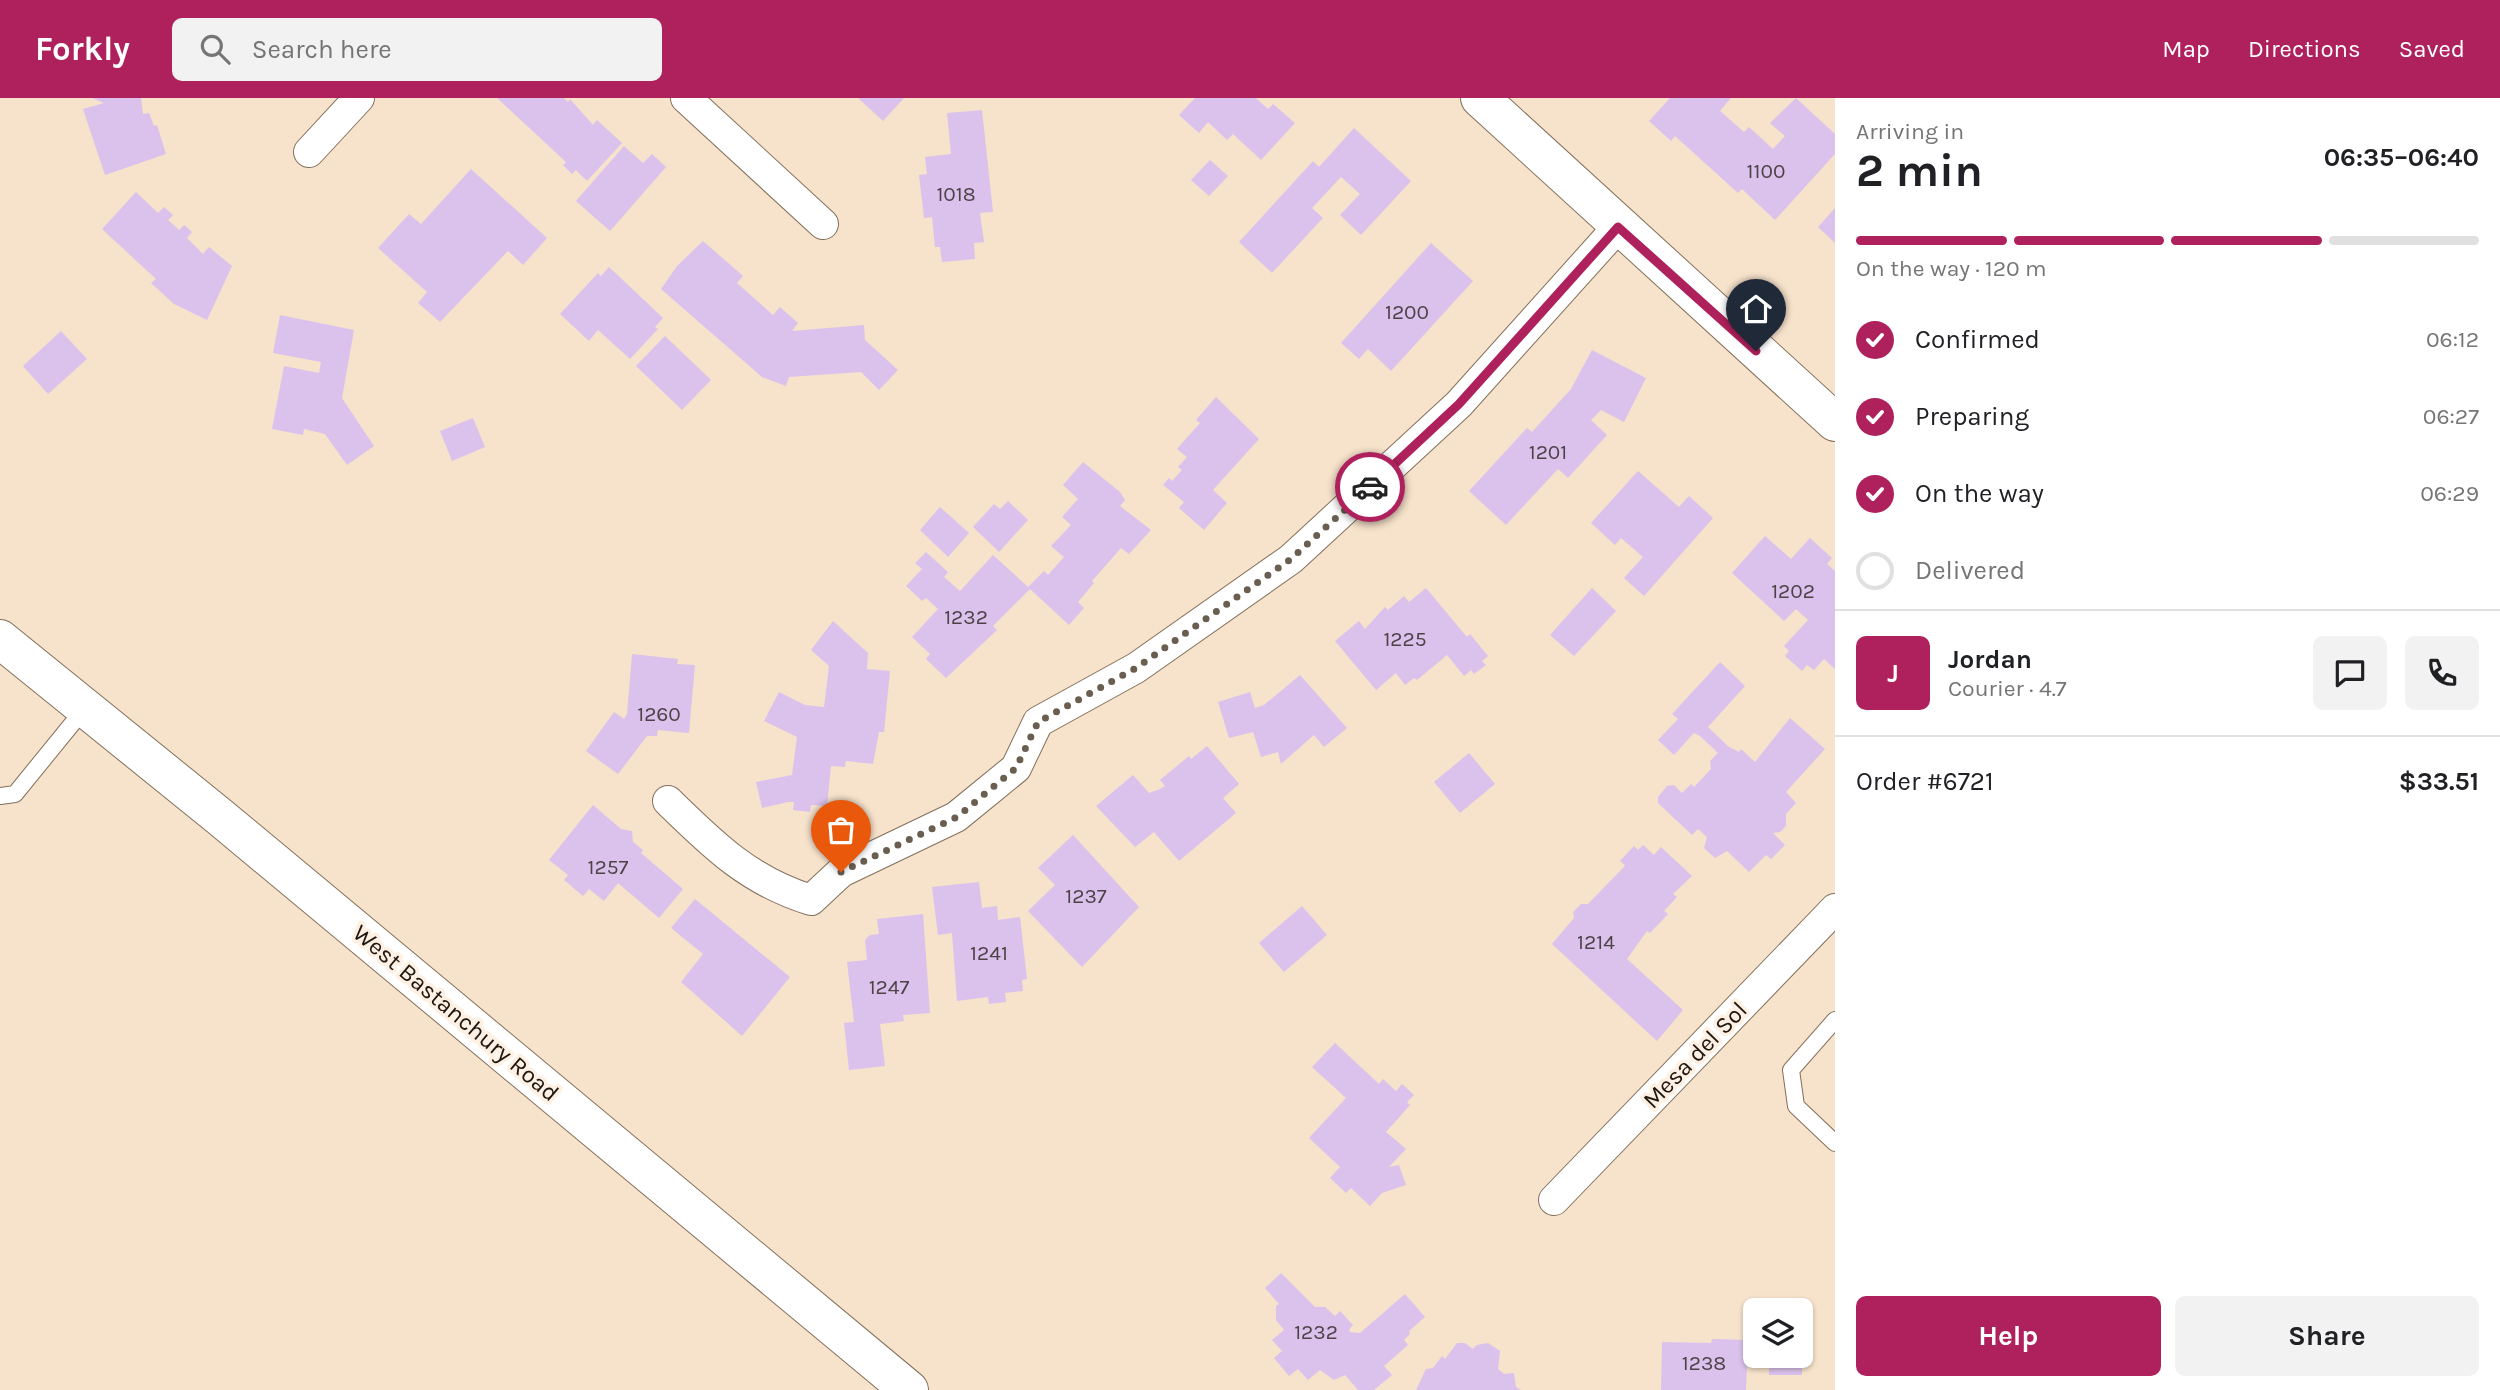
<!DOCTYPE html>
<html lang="en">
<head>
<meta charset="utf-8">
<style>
	:root { --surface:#fff; --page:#f2f2f2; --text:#202124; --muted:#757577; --line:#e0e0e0; --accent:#af215c }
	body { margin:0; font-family:Karla,sans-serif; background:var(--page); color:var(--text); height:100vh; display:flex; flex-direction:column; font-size:26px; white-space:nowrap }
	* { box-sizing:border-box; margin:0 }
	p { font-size:23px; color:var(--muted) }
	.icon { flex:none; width:38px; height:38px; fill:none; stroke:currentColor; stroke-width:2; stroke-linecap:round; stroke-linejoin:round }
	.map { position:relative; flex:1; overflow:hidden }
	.drawer { display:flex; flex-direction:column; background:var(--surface); width:665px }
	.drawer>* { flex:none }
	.buttons { position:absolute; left:1743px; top:1200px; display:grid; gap:14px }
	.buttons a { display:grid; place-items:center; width:70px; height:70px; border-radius:10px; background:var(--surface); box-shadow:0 2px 5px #0004; font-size:35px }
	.pin { position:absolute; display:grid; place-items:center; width:60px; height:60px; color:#fff; margin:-72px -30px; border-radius:50% 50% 50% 0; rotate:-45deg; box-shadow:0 0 7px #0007 }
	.pin .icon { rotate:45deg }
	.courier { position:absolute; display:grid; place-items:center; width:70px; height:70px; margin:-35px; border:5px solid #af215c; border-radius:50%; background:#fff; color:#222; box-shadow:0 2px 9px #0007 }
	.headline em { font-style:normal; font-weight:700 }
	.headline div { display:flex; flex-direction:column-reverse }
	.headline { display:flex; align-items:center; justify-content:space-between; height:119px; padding:0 21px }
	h1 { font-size:46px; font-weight:700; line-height:52px }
	.bar { display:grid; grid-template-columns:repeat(4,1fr); gap:10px 7px; align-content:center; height:84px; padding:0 21px }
	.bar i { height:9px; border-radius:5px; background:var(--line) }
	.bar .selected { background:var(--accent) }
	.bar p { grid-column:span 4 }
	.line { display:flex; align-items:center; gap:18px; padding:0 21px; border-top:2px solid var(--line) }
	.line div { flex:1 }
	.round { display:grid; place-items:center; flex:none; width:74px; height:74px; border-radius:10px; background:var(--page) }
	ol { padding:0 21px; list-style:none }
	li { display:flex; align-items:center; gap:21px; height:77px }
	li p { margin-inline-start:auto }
	li .icon { padding:7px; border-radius:50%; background:var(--accent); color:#fff; stroke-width:4 }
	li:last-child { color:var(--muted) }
	li i { width:38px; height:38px; border:4px solid var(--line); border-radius:50% }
	.action { display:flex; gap:14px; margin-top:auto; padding:14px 21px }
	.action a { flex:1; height:80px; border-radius:10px; background:var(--accent); color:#fff; font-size:28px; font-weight:700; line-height:80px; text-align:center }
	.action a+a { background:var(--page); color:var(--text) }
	header { display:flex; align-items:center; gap:42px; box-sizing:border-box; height:98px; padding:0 35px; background:var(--accent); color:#fff }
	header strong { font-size:33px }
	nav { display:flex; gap:38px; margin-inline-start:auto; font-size:24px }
	.search { width:490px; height:63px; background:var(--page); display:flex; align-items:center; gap:18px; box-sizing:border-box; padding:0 24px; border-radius:10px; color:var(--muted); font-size:26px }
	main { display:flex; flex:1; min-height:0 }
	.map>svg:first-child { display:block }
	.building { fill:#dbc2ed }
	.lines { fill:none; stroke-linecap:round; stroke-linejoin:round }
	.lane-casing { stroke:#83705b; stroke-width:18 }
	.street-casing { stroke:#83705b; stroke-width:32 }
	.secondary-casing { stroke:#83705b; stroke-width:40 }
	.primary-casing { stroke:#83705b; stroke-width:40 }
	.lane { stroke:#fff; stroke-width:16 }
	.street { stroke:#fff; stroke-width:30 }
	.secondary { stroke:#fff; stroke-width:38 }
	.primary { stroke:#fff; stroke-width:38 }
	.done { stroke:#6a5e51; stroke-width:7; stroke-dasharray:0 12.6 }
	.route { stroke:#af215c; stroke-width:9 }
	.labels { text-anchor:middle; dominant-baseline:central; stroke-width:7; stroke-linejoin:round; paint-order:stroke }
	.number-label { font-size:21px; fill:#4d4246 }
	.street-label { font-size:24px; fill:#1e170f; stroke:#fef0e3 }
</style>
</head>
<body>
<header>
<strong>Forkly</strong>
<div class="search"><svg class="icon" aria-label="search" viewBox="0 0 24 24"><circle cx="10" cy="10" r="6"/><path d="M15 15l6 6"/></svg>Search here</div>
<nav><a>Map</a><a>Directions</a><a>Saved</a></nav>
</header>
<main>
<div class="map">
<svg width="1835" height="1292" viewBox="0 0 1835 1292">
	<rect width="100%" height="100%" fill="#f7e2cb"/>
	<g class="building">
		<polygon points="92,0 141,0 143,16 149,15 154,28 157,27 166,56 105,77 83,11 104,5"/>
		<polygon points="497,0 564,0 568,4 570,1 593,27 597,22 622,45 587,83 576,72 572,76 563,67 566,64"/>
		<polygon points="858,0 904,0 883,23"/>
		<polygon points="1195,0 1256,0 1268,11 1273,6 1295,25 1261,62 1233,36 1227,42 1208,24 1199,35 1179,17"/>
		<polygon points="1670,0 1731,0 1720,13 1744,34 1749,29 1773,51 1785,38 1770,25 1796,0 1835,36 1835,56 1775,122 1742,91 1738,95 1675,38 1671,43 1649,23"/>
		<polygon points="982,12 993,114 980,115 984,144 974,145 975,161 942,164 940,149 935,149 932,119 924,120 919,77 927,76 925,59 951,56 947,15"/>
		<polygon points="1354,30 1411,83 1361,137 1340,117 1360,96 1341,79 1312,110 1323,120 1272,175 1239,144 1313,63 1319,69"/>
		<polygon points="624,48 643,65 652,56 666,69 610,133 576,103"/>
		<polygon points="1210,62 1228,78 1209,98 1191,82"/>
		<polygon points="471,71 547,140 523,167 508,153 440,224 418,205 427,194 378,150 409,116 421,126"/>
		<polygon points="136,94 158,115 164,109 173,117 168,122 179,132 184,127 192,134 187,140 203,156 209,149 232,168 207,222 174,206 151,185 156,181 102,131"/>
		<polygon points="1835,110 1835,145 1818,129"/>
		<polygon points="703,143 743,178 737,185 773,217 780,209 798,225 792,233 864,227 865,242 898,272 879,292 861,274 789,279 786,288 762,279 661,191 677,168"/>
		<polygon points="1431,145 1473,183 1391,273 1368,251 1359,261 1341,245"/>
		<polygon points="609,169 663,220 655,229 658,231 630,261 598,232 589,243 560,216 598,175 601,178"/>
		<polygon points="280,217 354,232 342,300 374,348 347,367 325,336 304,331 303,337 272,331 284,268 319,275 321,264 273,255"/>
		<polygon points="61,233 87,261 48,296 23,268"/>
		<polygon points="665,238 711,282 682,312 636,268"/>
		<polygon points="1592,252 1646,280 1624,324 1601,312 1591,322 1607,337 1568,380 1558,371 1506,427 1469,393 1527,330 1532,334 1571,291"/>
		<polygon points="1216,299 1259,341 1213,392 1227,405 1204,432 1179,410 1184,404 1163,387 1169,380 1172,383 1182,372 1178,369 1187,359 1177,351 1200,325 1196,322"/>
		<polygon points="473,320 485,349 452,363 440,333"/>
		<polygon points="1083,364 1120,394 1125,402 1120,408 1151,432 1129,456 1121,450 1092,483 1094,485 1078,504 1084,510 1069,527 1030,491 993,528 997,532 946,580 926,561 930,556 912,539 938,511 926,500 922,503 906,488 922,471 915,465 926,454 948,474 944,479 960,493 993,457 1028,489 1044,473 1048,477 1064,459 1051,448 1071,427 1062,419 1078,401 1063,387"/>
		<polygon points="1638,373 1679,409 1689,398 1713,420 1644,498 1624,480 1643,459 1621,440 1615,447 1591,425"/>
		<polygon points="1008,403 1028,422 999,454 973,429 994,406 1000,411"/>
		<polygon points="940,409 969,435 948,459 920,432"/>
		<polygon points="1765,438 1791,461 1810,440 1832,460 1827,466 1835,473 1835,571 1824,561 1814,572 1807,567 1802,573 1785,558 1789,553 1784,548 1808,522 1796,511 1784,523 1732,475"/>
		<polygon points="1426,490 1467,539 1470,536 1488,558 1482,563 1486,567 1474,576 1471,572 1464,578 1447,557 1417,582 1414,580 1405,587 1396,575 1376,592 1335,543 1359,523 1365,531 1385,509 1388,512 1404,498 1409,504"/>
		<polygon points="1592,490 1616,513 1574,558 1550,537"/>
		<polygon points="833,523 868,555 867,571 890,573 884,634 879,634 873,666 846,663 845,669 831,668 827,708 811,707 810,714 793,712 794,704 788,704 762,710 756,684 792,677 797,639 764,623 779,594 805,607 824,609 829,568 811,552"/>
		<polygon points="632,556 678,561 677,566 695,567 689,635 658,632 657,638 647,638 618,676 586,653 614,614 624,621 627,616"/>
		<polygon points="1720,564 1745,588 1708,629 1729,649 1739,654 1741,651 1755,664 1790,620 1825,651 1786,694 1796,705 1786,716 1786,728 1780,734 1773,735 1785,747 1771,761 1766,757 1749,774 1727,753 1715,760 1704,750 1707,739 1698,731 1692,737 1658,705 1658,699 1667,688 1674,687 1682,695 1691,686 1694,689 1711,671 1710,663 1718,655 1700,638 1694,635 1674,657 1658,642 1678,621 1672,616"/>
		<polygon points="1300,577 1347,630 1324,649 1314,637 1281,666 1278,654 1261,659 1253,634 1229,640 1218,604 1250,594 1255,610 1264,607"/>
		<polygon points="1207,648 1239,686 1223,700 1236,715 1179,763 1154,734 1135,749 1096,708 1133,677 1149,695 1160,691 1165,688 1160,682 1189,658 1191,661"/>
		<polygon points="1469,655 1495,686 1460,715 1434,684"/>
		<polygon points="593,707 621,731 632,733 633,744 643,752 641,755 683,791 659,820 618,785 604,803 589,791 583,798 564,782 568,777 549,762"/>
		<polygon points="1073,737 1139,809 1082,869 1028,813 1055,787 1038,770"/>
		<polygon points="1643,747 1654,757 1661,749 1692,778 1673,796 1677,799 1664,813 1668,816 1650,835 1647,833 1627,861 1683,912 1657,943 1552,846 1574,820 1573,814 1581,806 1588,806 1623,770 1625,767 1620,763 1634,748 1638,752"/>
		<polygon points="979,784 982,810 997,808 998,822 1020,819 1027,881 1022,882 1023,893 1005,895 1006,904 989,906 988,899 957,903 952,835 938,837 932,789"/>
		<polygon points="695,801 790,879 742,938 681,884 703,856 671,830"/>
		<polygon points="1302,808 1327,837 1284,874 1259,845"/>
		<polygon points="923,816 930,915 903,917 904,923 880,926 885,968 849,972 844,925 854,924 847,864 867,862 865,842 870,837 879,836 877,821"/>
		<polygon points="1335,945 1379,986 1383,981 1396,993 1402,986 1414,997 1407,1004 1410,1007 1386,1034 1406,1051 1389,1069 1399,1067 1406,1087 1382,1095 1370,1108 1351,1090 1346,1095 1330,1080 1340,1069 1309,1040 1346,1000 1312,969"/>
		<polygon points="1281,1175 1315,1209 1325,1209 1335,1218 1340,1213 1353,1227 1349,1232 1350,1234 1360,1235 1405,1196 1425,1219 1409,1233 1410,1236 1404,1242 1408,1247 1384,1268 1392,1277 1374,1292 1358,1292 1345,1277 1334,1282 1320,1272 1308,1282 1298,1271 1289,1278 1274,1260 1282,1253 1272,1242 1284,1232 1276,1222 1276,1208 1279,1206 1265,1190"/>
		<polygon points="1712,1241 1748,1242 1746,1292 1661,1292 1662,1244 1711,1245"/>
		<polygon points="1457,1245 1465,1245 1473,1251 1477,1247 1488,1245 1500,1253 1498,1271 1504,1276 1514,1275 1516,1289 1521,1292 1416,1292 1426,1271 1433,1270 1442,1258 1445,1261"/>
		<rect x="1769" y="1258" width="33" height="19"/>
	</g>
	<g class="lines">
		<g class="lane-casing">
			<g id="lane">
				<polyline points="0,698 15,696 85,610"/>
				<polyline points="1835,922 1791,972 1796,1008 1835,1045"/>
			</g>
		</g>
		<g class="street-casing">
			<g id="street">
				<polyline points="686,0 823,126"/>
				<polyline points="309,54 359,0"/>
				<path d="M668,703C713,747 749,783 811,802L841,774L956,719L1016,670L1038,624L1136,570L1291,461L1459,306L1618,129"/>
				<polyline points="1554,1102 1835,811"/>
			</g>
		</g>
		<g class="secondary-casing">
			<polyline id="secondary" points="1480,0 1835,324"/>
		</g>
		<g class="primary-casing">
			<polyline id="primary" points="0,541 220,719 909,1292"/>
		</g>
		<use href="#lane" class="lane"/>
		<use href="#street" class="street"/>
		<use href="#secondary" class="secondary"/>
		<use href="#primary" class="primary"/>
	</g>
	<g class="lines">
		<polyline class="done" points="841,774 957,719 1016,670 1038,624 1136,570 1291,461 1370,389"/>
		<polyline class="route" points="1370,389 1459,306 1618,129 1756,253"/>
	</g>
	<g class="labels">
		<g class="number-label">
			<text x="1766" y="73">1100</text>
			<text x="956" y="96">1018</text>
			<text x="1407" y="214">1200</text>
			<text x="1548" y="354">1201</text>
			<text x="1793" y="493">1202</text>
			<text x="966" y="519">1232</text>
			<text x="1405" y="541">1225</text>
			<text x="659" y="616">1260</text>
			<text x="608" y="769">1257</text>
			<text x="1086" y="798">1237</text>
			<text x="1596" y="844">1214</text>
			<text x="989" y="855">1241</text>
			<text x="889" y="889">1247</text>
			<text x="1316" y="1234">1232</text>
			<text x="1704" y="1265">1238</text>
		</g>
		<g class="street-label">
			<text transform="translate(456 915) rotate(40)">West Bastanchury Road</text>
			<text transform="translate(1695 957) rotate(-46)">Mesa del Sol</text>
		</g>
	</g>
</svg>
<div class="buttons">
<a><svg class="icon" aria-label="layers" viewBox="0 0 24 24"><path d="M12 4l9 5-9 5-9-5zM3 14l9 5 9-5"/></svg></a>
</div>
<div class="pin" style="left:841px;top:774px;background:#ea580c"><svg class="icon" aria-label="bag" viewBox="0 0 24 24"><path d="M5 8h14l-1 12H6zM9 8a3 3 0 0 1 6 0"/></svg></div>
<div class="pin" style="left:1756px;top:253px;background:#1f2937"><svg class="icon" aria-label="home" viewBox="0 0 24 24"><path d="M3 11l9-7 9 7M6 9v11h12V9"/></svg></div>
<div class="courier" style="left:1370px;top:389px"><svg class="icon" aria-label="car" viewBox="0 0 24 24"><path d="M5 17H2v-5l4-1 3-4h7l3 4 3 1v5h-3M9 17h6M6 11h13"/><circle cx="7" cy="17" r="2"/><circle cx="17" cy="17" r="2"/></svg></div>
</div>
<section class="drawer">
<div class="headline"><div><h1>2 min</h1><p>Arriving in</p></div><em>06:35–06:40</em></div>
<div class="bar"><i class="selected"></i><i class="selected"></i><i class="selected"></i><i></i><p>On the way · 120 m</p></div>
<ol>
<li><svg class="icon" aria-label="check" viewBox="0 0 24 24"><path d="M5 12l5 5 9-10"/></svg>Confirmed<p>06:12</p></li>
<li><svg class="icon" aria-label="check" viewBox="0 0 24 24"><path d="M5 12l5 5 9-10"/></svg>Preparing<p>06:27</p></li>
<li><svg class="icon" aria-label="check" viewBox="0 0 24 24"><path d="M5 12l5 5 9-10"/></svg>On the way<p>06:29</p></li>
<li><i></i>Delivered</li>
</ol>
<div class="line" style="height:126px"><b class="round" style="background:var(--accent);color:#fff">J</b><div><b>Jordan</b><p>Courier · 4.7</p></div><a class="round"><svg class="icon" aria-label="chat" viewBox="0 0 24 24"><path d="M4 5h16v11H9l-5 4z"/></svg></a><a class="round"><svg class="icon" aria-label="phone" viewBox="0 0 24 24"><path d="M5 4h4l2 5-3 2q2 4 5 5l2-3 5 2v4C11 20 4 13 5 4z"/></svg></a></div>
<div class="line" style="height:91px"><div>Order #6721</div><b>$33.51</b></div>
<div class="action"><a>Help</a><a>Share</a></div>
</section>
</main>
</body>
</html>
